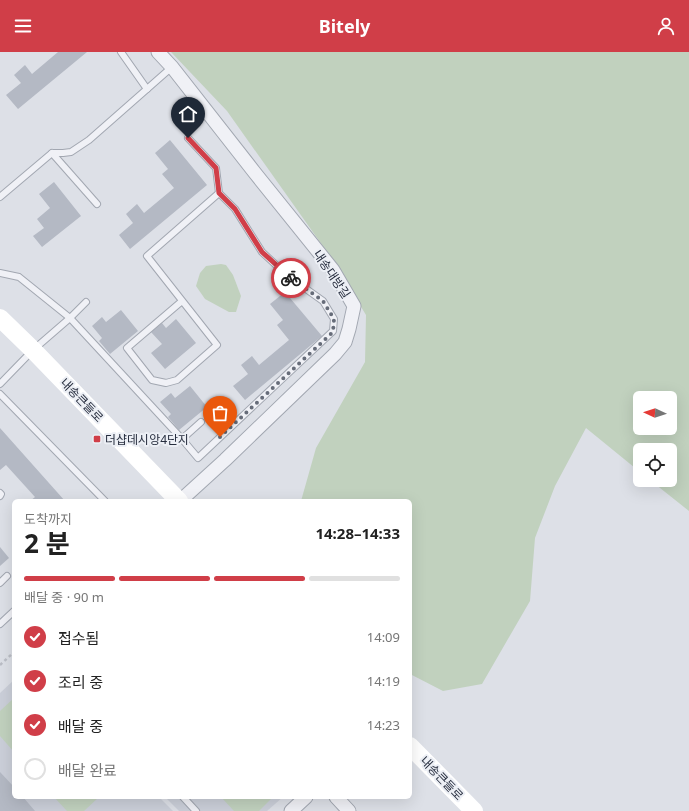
<!DOCTYPE html>
<html lang="ko">
<head>
<meta charset="utf-8">
<style>
	:root { --surface:#fff; --page:#f6f6f6; --text:#222; --muted:#767676; --line:#e0e0e0; --accent:#d03e48 }
	body { margin:0; font-family:"Noto Sans","Noto Sans KR",sans-serif; background:var(--page); color:var(--text); height:100vh; display:flex; flex-direction:column; font-size:15px; white-space:nowrap }
	* { box-sizing:border-box; margin:0 }
	p { font-size:13px; color:var(--muted) }
	.icon { flex:none; width:22px; height:22px; fill:none; stroke:currentColor; stroke-width:2; stroke-linecap:round; stroke-linejoin:round }
	.map { position:relative; flex:1; overflow:hidden }
	.drawer { position:absolute; left:12px; top:447px; width:400px; height:300px; display:flex; flex-direction:column; background:var(--surface); border-radius:6px; box-shadow:0 4px 16px #0002 }
	.drawer>* { flex:none }
	.needle { width:26px; rotate:273deg }
	.tools { position:absolute; left:633px; top:339px; display:grid; gap:8px }
	.tools a { display:grid; place-items:center; width:44px; height:44px; border-radius:6px; background:var(--surface); box-shadow:0 4px 16px #0002; font-size:20px }
	.pin { position:absolute; display:grid; place-items:center; width:34px; height:34px; color:#fff; margin:-41px -17px; border-radius:50% 50% 50% 0; rotate:-45deg; box-shadow:0 0 4px #0007 }
	.pin .icon { rotate:45deg }
	.courier { position:absolute; display:grid; place-items:center; width:40px; height:40px; margin:-20px; border:3px solid #d03e48; border-radius:50%; background:#fff; color:#222; box-shadow:0 1px 5px #0007 }
	.overview em { font-style:normal; font-weight:700 }
	.overview div { display:flex; flex-direction:column-reverse }
	.overview { display:flex; align-items:center; justify-content:space-between; height:68px; padding:0 12px }
	h1 { font-size:26px; font-weight:700; line-height:30px }
	.bar { display:grid; grid-template-columns:repeat(4,1fr); gap:6px 4px; align-content:center; height:48px; padding:0 12px }
	.bar i { height:5px; border-radius:3px; background:var(--line) }
	.bar .on { background:var(--accent) }
	.bar p { grid-column:span 4 }
	ol { padding:0 12px; list-style:none }
	li { display:flex; align-items:center; gap:12px; height:44px }
	li p { margin-inline-start:auto }
	li .icon { padding:4px; border-radius:50%; background:var(--accent); color:#fff; stroke-width:4 }
	li:last-child { color:var(--muted) }
	li i { width:22px; height:22px; border:2px solid var(--line); border-radius:50% }
	header { display:flex; justify-content:space-between; align-items:center; height:52px; padding:0 12px; background:var(--accent); color:#fff; font-size:18px; font-weight:700 }
	.map>svg:first-child { display:block }
	.built { fill:#cbcfd9 }
	.green { fill:#c1d1be; fill-rule:evenodd }
	.building { fill:#b4b9c4 }
	.lines { fill:none; stroke-linecap:round; stroke-linejoin:round }
	.lane-casing { stroke:#a2a7b1; stroke-width:8 }
	.street-casing { stroke:#a2a7b1; stroke-width:15 }
	.path { stroke:#bbbec6; stroke-width:2.5; stroke-dasharray:3 3; stroke-linecap:butt }
	.lane { stroke:#f0f1f6; stroke-width:6 }
	.street { stroke:#f0f1f6; stroke-width:13 }
	.secondary { stroke:#fff; stroke-width:18 }
	.done { stroke:#666c79; stroke-width:4; stroke-dasharray:0 7.2 }
	.route { stroke:#d03e48; stroke-width:5 }
	.poi-dot { fill:#d03e48; stroke:#eceff5; stroke-width:1.5 }
	.labels { text-anchor:middle; dominant-baseline:central; stroke-width:4; stroke-linejoin:round; paint-order:stroke }
	.street-label { font-size:12px; fill:#262d3e; stroke:#eceff5 }
	.poi-label { font-size:12px; fill:#262d3e; stroke:#eceff5; text-anchor:start }
</style>
</head>
<body>
<header><svg class="icon" aria-label="menu" viewBox="0 0 24 24"><path d="M4 6h16M4 12h16M4 18h16"/></svg>Bitely<svg class="icon" aria-label="person" viewBox="0 0 24 24"><circle cx="12" cy="8" r="4"/><path d="M4 21q1-7 8-7t8 7"/></svg></header>
<div class="map">
<svg width="689" height="759" viewBox="0 0 689 759">
	<rect width="100%" height="100%" fill="#dde0e7"/>
	<g class="built">
		<polygon points="14,628 14,745 159,745 173,759 0,759 0,641"/>
		<polygon points="165,745 283,745 267,759 179,759"/>
	</g>
	<g class="green">
		<path d="M171,0H689V459L650,428H670V398H640V420L586,376L555,434L535,486L530,549L482,632L443,639L410,622V449H301L316,396L365,310L366,263L332,207L227,59ZM640,346H670V376H640Z"/>
		<polygon points="221,212 226,213 233,223 241,244 236,260 229,260 205,247 196,234 200,221 206,214"/>
		<polygon points="14,646 14,700 0,684 0,659"/>
		<polygon points="54,745 99,745 84,759 67,759"/>
		<polygon points="221,745 273,745 259,759 234,759"/>
	</g>
	<g class="building">
		<polygon points="58,0 87,0 18,57 6,43 21,31 14,23 25,13 32,22"/>
		<polygon points="170,88 207,133 130,197 119,183 133,171 126,162 137,152 144,161 174,136 162,122 168,117 155,101"/>
		<polygon points="54,130 81,164 42,195 33,184 44,176 37,167 50,156 39,142"/>
		<polygon points="285,240 322,284 245,348 233,334 248,322 241,313 252,304 259,313 289,288 277,273 283,268 270,252"/>
		<polygon points="121,258 138,279 110,302 99,289 102,286 92,274 102,265 106,270"/>
		<polygon points="176,267 196,291 165,317 151,301 162,292 151,280 162,271 166,276"/>
		<polygon points="190,334 207,355 179,378 168,365 171,362 160,350 171,341 175,346"/>
		<polygon points="0,376 65,449 30,449 35,445 6,413 0,418"/>
		<polygon points="0,495 9,506 0,514"/>
		<polygon points="0,720 14,735 14,745 23,745 35,759 0,759"/>
	</g>
	<g class="lines">
		<g class="lane-casing">
			<g id="lane">
				<polyline points="121,0 147,37"/>
				<polyline points="52,101 97,152"/>
				<polyline points="0,145 52,101 63,101 71,100 89,88 172,15"/>
				<polyline points="0,221 19,225 70,266 182,387 198,406 333,279 334,267 323,249 288,224 262,200 235,157 219,141 216,116 188,86"/>
				<polyline points="182,249 127,296 152,328 166,331 177,328 217,293 147,204 219,141"/>
				<polyline points="0,332 33,298 70,266 86,250"/>
				<polyline points="0,342 105,449"/>
				<polyline points="182,387 201,370"/>
				<polyline points="0,441 1,442 0,444"/>
				<polyline points="0,531 7,524"/>
				<polyline points="0,572 14,559"/>
				<polyline points="183,745 196,759"/>
			</g>
		</g>
		<g class="street-casing">
			<g id="street">
				<polyline points="158,0 172,15 255,121 333,218 354,254 349,277 345,290 335,302 225,408 180,449"/>
				<polyline points="336,745 349,759"/>
				<polyline points="291,759 306,745"/>
			</g>
		</g>
		<polyline class="path" points="0,613 14,600"/>
		<use href="#lane" class="lane"/>
		<use href="#street" class="street"/>
		<g class="secondary">
			<polyline points="0,266 33,298 179,449"/>
			<polyline points="410,694 474,759"/>
		</g>
	</g>
	<g class="lines">
		<polyline class="done" points="220,385 333,280 334,267 323,249 291,226"/>
		<polyline class="route" points="188,86 216,116 219,141 235,157 262,200 291,226"/>
	</g>
	<rect class="poi-dot" x="93" y="383" width="8" height="8" rx="2"/>
	<g class="labels">
		<g class="street-label">
			<text transform="translate(332 222) rotate(56)">내송대방길</text>
			<text transform="translate(82 348) rotate(46)">내송큰들로</text>
			<text transform="translate(442 726) rotate(46)">내송큰들로</text>
		</g>
		<g class="poi-label">
			<text x="105" y="387">더샵데시앙4단지</text>
		</g>
	</g>
</svg>
<div class="tools">
<a><svg class="needle" viewBox="-14 -14 28 28"><path d="M0-13l5 13h-10z" fill="#e53935"/><path d="M0 13l5-13h-10z" fill="#767676"/></svg></a>
<a><svg class="icon" aria-label="locate" viewBox="0 0 24 24"><circle cx="12" cy="12" r="6"/><path d="M12 2v4M12 18v4M2 12h4M18 12h4"/></svg></a>
</div>
<div class="pin" style="left:220px;top:385px;background:#ea580c"><svg class="icon" aria-label="bag" viewBox="0 0 24 24"><path d="M5 8h14l-1 12H6zM9 8a3 3 0 0 1 6 0"/></svg></div>
<div class="pin" style="left:188px;top:86px;background:#1f2937"><svg class="icon" aria-label="home" viewBox="0 0 24 24"><path d="M3 11l9-7 9 7M6 9v11h12V9"/></svg></div>
<div class="courier" style="left:291px;top:226px"><svg class="icon" aria-label="bike" viewBox="0 0 24 24"><circle cx="6" cy="16" r="4"/><circle cx="18" cy="16" r="4"/><path d="M6 16l4-8h5l3 8M10 8l3 8H6M13 5h3"/></svg></div>
<section class="drawer">
<div class="overview"><div><h1>2 분</h1><p>도착까지</p></div><em>14:28–14:33</em></div>
<div class="bar"><i class="on"></i><i class="on"></i><i class="on"></i><i></i><p>배달 중 · 90 m</p></div>
<ol>
<li><svg class="icon" aria-label="check" viewBox="0 0 24 24"><path d="M5 12l5 5 9-10"/></svg>접수됨<p>14:09</p></li>
<li><svg class="icon" aria-label="check" viewBox="0 0 24 24"><path d="M5 12l5 5 9-10"/></svg>조리 중<p>14:19</p></li>
<li><svg class="icon" aria-label="check" viewBox="0 0 24 24"><path d="M5 12l5 5 9-10"/></svg>배달 중<p>14:23</p></li>
<li><i></i>배달 완료</li>
</ol>
</section>
</div>
</body>
</html>
